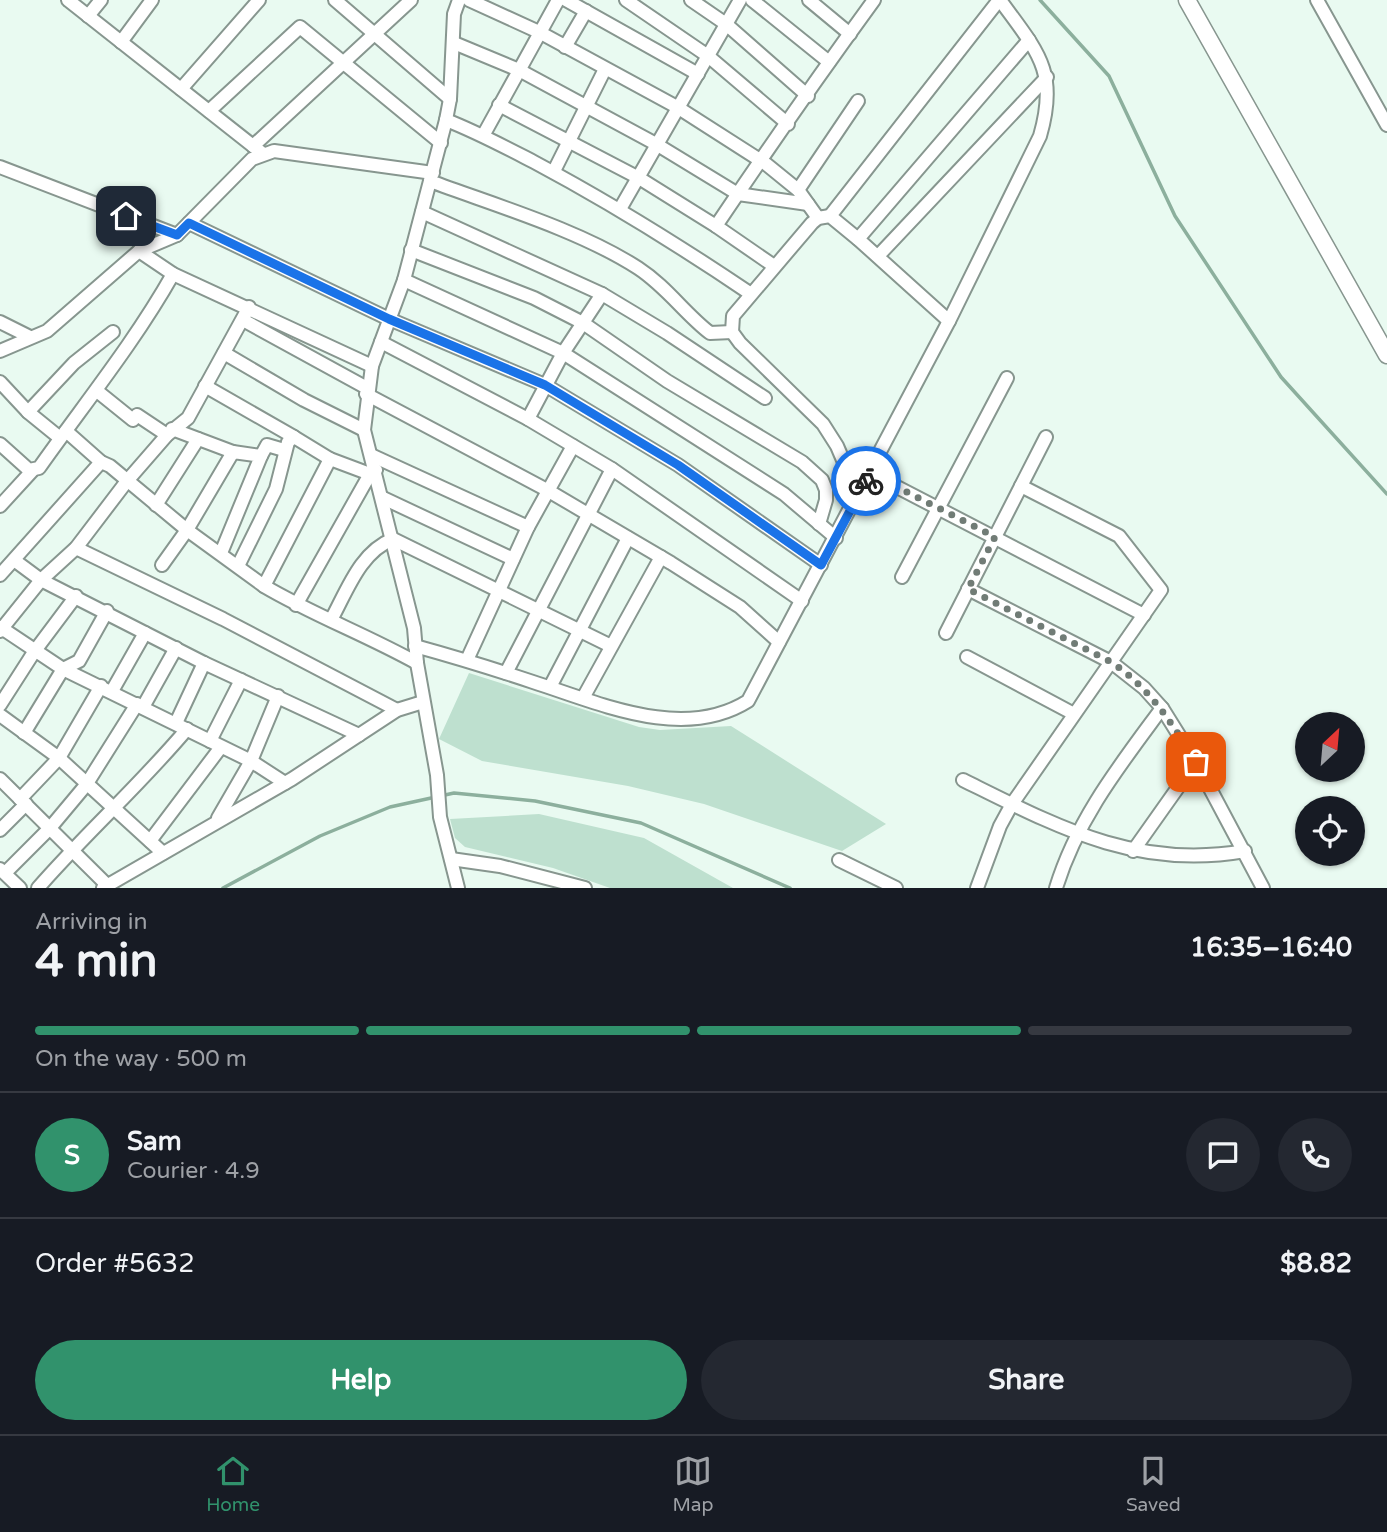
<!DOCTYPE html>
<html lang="en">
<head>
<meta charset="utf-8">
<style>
	:root { --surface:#171b24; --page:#242831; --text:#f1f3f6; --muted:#9ea1a6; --line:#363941; --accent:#31926c }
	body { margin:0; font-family:"Varela Round",sans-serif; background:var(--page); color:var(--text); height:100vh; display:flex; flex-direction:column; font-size:26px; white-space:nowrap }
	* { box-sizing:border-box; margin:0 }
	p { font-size:23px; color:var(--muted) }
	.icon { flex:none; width:38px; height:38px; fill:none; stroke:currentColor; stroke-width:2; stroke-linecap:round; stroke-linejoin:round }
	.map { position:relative; height:888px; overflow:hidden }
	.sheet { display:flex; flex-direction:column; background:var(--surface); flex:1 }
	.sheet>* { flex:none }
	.needle { width:46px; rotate:26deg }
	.fabs { position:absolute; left:1295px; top:712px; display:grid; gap:14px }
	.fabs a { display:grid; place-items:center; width:70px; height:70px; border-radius:50%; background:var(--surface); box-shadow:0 2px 5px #0004; font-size:35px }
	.pin { position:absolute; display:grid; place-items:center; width:60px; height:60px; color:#fff; margin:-30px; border-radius:14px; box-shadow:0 4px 10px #0006 }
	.courier { position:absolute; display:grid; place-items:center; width:70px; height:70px; margin:-35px; border:5px solid #1a73e8; border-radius:50%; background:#fff; color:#222; box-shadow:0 2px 9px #0007 }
	.headline em { font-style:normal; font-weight:700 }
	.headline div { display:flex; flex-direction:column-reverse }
	.headline { display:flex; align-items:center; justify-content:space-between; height:119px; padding:0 35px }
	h1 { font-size:46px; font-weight:700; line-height:52px }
	.bar { display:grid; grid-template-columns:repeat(4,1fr); gap:10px 7px; align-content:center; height:84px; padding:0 35px }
	.bar i { height:9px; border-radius:5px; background:var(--line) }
	.bar .selected { background:var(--accent) }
	.bar p { grid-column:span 4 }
	.line { display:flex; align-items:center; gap:18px; padding:0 35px; border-top:2px solid var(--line) }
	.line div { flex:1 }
	.round { display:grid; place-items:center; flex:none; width:74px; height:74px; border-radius:37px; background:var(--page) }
	.action { display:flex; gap:14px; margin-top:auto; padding:14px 35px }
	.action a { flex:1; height:80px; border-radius:42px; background:var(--accent); color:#fff; font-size:28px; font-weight:700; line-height:80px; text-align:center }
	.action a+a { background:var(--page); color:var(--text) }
	.dock { display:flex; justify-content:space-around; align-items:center; height:98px; border-top:2px solid var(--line); background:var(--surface); font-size:19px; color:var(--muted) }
	.dock a { display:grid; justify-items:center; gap:4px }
	.dock .selected { color:var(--accent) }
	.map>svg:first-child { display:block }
	.green { fill:#bee0cf }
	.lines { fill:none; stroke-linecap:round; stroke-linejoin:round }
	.stream { stroke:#8caf9d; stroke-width:3.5 }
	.street-casing { stroke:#87968f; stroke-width:16 }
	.secondary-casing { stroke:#87968f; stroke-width:19 }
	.street { stroke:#fff; stroke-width:12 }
	.secondary { stroke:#fff; stroke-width:16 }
	.done { stroke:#717c76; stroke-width:7; stroke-dasharray:0 12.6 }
	.route { stroke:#1a73e8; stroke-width:9 }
</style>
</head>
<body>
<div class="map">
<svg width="1387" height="888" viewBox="0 0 1387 888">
	<rect width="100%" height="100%" fill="#e9faf1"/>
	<g class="green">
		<polygon points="469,673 639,727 660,730 731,726 886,824 842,851 704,804 628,786 482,761 439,739"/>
		<polygon points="539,814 644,838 733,888 610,888 553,868 465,847 455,838 450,819"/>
	</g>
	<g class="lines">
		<g class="stream">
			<polyline points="1040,0 1109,76 1175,216 1281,377 1387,494"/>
			<polyline points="223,888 320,836 390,807 454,793 535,801 641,823 790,888"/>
		</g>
		<g class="street-casing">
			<g id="street">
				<polyline points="68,0 262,153"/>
				<polyline points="335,0 450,99"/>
				<polyline points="469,0 539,32 677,107 766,164 798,190 818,218"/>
				<polyline points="566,0 698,74"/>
				<polyline points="626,0 708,56 788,124"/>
				<polyline points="691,0 726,24 808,96"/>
				<polyline points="752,0 829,62"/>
				<polyline points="809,0 850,34"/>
				<polyline points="1317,0 1387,125"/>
				<polyline points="88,16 101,0"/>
				<polyline points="121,42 152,0"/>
				<polyline points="454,43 519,70 656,144 738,194 808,204"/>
				<polyline points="565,47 586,11"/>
				<polyline points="181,89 259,0"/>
				<path d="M499,105L639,178L716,226C767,150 820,74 874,0"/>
				<polyline points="209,111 300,27 441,143"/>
				<path d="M446,120C477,132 505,147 534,162C609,202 680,246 751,294"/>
				<polyline points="484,134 558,0"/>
				<polyline points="253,146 411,0"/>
				<polyline points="0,167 177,235"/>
				<polyline points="554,171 605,69"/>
				<path d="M430,181C497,206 579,230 638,268C667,287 685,314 710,333L732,332"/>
				<polyline points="798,190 858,101"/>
				<polyline points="620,209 740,0"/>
				<polyline points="422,212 602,294"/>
				<polyline points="830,216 999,0"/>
				<polyline points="189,223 389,319 545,385 678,465 821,565"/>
				<polyline points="716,226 774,266"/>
				<polyline points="858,239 1029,40"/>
				<polyline points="411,250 534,298 583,323 667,381 802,462 822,480 826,490 826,500 819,524"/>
				<polyline points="139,251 173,274 372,366"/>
				<polyline points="878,256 1047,77"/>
				<polyline points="404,280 563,353 784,494 836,538"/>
				<polyline points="243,320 367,388"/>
				<polyline points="0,322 30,337"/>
				<polyline points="381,342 528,419 612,469 802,601"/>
				<polyline points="0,351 47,331 139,251 177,235 252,159 274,151 433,173"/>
				<polyline points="224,353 304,400 364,430"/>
				<polyline points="0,382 28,412 60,438"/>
				<polyline points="205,386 294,437"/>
				<polyline points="97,391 133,420"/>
				<polyline points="366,394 547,490 671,563 740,607 779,642"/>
				<polyline points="28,412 74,363 113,332"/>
				<polyline points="137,415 167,435"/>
				<polyline points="528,419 563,353 602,294 667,333 765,398"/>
				<polyline points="172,429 233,452"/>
				<polyline points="66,431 101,462 110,466 187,530 264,586"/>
				<path d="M0,444L29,470L39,468C85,403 134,343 173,274"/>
				<polyline points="261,456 267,445 284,450"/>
				<polyline points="373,456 528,527"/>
				<path d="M376,470L370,474L330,459L264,586C313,615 367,635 417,663"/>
				<polyline points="870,473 1144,615"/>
				<polyline points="858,495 837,446 823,424 740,343 732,332 733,316 812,223 818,218 830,216 858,239 949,321"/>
				<polyline points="383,498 513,559"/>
				<polyline points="156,505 198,439"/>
				<polyline points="0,506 32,471"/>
				<polyline points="76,548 223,619 397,710"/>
				<polyline points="14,560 41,580 204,663 359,735"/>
				<polyline points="162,565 187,530 233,452 261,456 221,553"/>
				<polyline points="238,566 276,489 288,442 294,437 330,459"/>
				<polyline points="0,575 101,462"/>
				<polyline points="902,577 1007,378"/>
				<polyline points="968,589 1111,662 1144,688 1162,708 1197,764 1263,888"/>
				<polyline points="296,605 370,474"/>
				<path d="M331,620C347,591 360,552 393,539L611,646"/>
				<polyline points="0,627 63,669 251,761 285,783"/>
				<polyline points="0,631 41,580 76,548 127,481 167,435 188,418 249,307"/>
				<polyline points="946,633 1046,437"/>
				<path d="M415,646C455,657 494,669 533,682C599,703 683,742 748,701L949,321L1040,136C1059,71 1037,51 1000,0"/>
				<polyline points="967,657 1074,714"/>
				<polyline points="467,660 528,527 573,446"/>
				<polyline points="506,673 612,469"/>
				<polyline points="550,687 628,538"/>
				<polyline points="112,691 145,633"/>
				<polyline points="583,698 661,557"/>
				<polyline points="0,705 34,652 76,596"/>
				<polyline points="143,707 176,648"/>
				<polyline points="0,715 59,758 163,853"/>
				<polyline points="176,723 204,663"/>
				<polyline points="24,733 63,669 79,661 107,611"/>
				<polyline points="210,741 241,680"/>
				<polyline points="0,779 107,885"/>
				<path d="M963,780C1058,827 1136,870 1245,851"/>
				<polyline points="20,799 59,758 101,686"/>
				<polyline points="218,818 251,761 278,696"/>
				<polyline points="0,830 26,804"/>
				<polyline points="150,841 221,747"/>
				<polyline points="1133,851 1196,762"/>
				<polyline points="451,859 500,866 585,888"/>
				<polyline points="839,860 896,888"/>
				<polyline points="0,869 20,888"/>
				<polyline points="5,873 50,828 86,785 137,704"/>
				<path d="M38,888C86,833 140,785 187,729"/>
				<polyline points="103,888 292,779 397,710 423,702"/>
				<polyline points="458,888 440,817 437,775 417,663 414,628 364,430 372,366 404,280 446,120 450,99 454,14 459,0"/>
				<polyline points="977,888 1000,826 1012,804 1161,590 1119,536 1021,486"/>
				<path d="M1056,888C1077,819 1120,765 1162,708"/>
			</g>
		</g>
		<g class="secondary-casing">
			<polyline id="secondary" points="1187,0 1387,355"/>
		</g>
		<use href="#street" class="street"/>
		<use href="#secondary" class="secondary"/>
	</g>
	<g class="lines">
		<path class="done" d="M866,481L870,473L995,537L968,589L1111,662C1150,688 1171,722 1196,762"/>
		<polyline class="route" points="126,216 177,235 189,223 389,319 545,385 678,465 821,565 866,481"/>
	</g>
</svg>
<div class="fabs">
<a><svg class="needle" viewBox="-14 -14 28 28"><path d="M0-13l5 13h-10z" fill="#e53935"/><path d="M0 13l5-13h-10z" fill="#9ea1a6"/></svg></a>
<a><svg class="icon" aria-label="locate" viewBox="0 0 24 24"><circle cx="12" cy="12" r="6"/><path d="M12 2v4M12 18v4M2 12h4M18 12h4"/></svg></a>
</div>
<div class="pin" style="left:1196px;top:762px;background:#ea580c"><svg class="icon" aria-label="bag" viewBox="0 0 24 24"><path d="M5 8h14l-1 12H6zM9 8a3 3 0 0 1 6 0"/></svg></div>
<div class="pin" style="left:126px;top:216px;background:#1f2937"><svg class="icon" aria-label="home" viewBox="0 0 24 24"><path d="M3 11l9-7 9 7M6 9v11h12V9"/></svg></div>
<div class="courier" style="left:866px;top:481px"><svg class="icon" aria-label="bike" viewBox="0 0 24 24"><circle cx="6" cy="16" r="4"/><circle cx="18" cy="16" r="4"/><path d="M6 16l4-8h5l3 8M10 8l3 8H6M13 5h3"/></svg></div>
</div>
<section class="sheet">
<div class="headline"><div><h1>4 min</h1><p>Arriving in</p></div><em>16:35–16:40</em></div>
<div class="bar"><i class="selected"></i><i class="selected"></i><i class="selected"></i><i></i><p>On the way · 500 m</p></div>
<div class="line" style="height:126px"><b class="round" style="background:var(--accent);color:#fff">S</b><div><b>Sam</b><p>Courier · 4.9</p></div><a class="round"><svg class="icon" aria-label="chat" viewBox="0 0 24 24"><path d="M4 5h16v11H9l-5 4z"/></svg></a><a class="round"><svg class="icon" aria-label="phone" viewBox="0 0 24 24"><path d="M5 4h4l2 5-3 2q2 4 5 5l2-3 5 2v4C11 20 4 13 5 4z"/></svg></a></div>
<div class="line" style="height:91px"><div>Order #5632</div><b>$8.82</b></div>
<div class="action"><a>Help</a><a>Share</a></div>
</section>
<nav class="dock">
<a class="selected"><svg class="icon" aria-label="home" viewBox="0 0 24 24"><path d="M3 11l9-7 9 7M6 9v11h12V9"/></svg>Home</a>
<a><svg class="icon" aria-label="map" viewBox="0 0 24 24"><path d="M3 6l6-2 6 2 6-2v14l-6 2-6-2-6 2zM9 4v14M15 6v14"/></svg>Map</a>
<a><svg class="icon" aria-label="saved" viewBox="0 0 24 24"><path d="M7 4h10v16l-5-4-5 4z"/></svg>Saved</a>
</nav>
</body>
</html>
